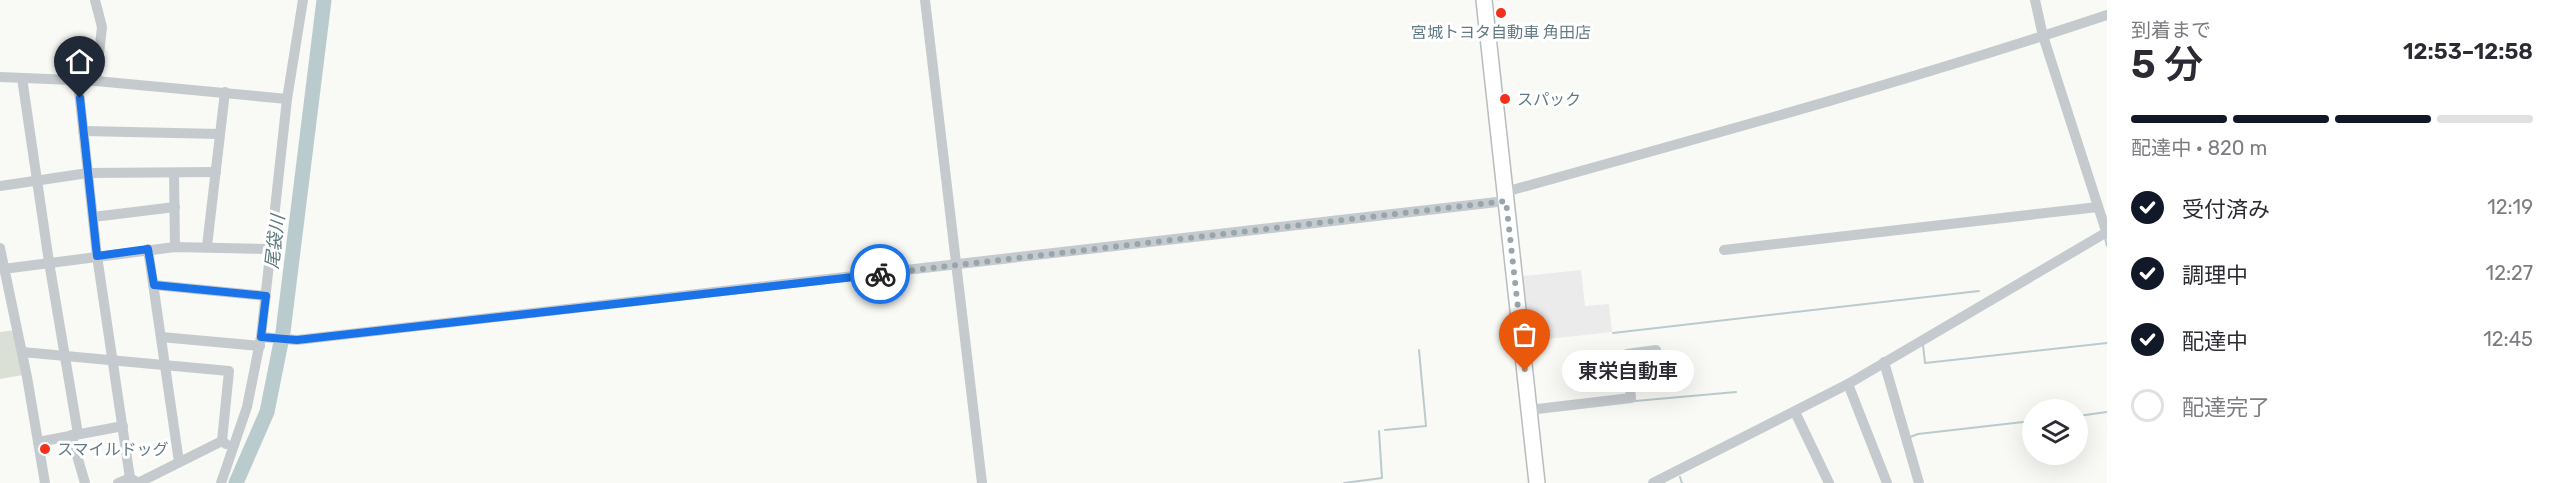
<!DOCTYPE html>
<html lang="ja">
<head>
<meta charset="utf-8">
<style>
	:root { --surface:#fff; --page:#f7f7f7; --text:#2b2b33; --muted:#7c7c81; --line:#e1e1e2; --accent:#111827 }
	body { margin:0; font-family:Rubik,"Noto Sans JP",sans-serif; background:var(--page); color:var(--text); height:100vh; display:flex; flex-direction:column; font-size:22px; white-space:nowrap }
	* { box-sizing:border-box; margin:0 }
	p { font-size:20px; color:var(--muted) }
	.icon { flex:none; width:33px; height:33px; fill:none; stroke:currentColor; stroke-width:2; stroke-linecap:round; stroke-linejoin:round }
	.map { position:relative; flex:1; overflow:hidden }
	.side { display:flex; flex-direction:column; background:var(--surface); width:450px }
	.side>* { flex:none }
	.tools { position:absolute; left:2022px; top:399px; display:grid; gap:12px }
	.tools a { display:grid; place-items:center; width:66px; height:66px; border-radius:50%; background:var(--surface); box-shadow:0 6px 24px #0002; font-size:30px }
	.pin { position:absolute; display:grid; place-items:center; width:51px; height:51px; color:#fff; margin:-62px -26px; border-radius:50% 50% 50% 0; rotate:-45deg; box-shadow:0 0 6px #0007 }
	.pin .icon { rotate:45deg }
	.courier { position:absolute; display:grid; place-items:center; width:60px; height:60px; margin:-30px; border:4px solid #1a73e8; border-radius:50%; background:#fff; color:#222; box-shadow:0 2px 8px #0007 }
	.bubble { position:absolute; height:42px; border-radius:21px; background:var(--surface); box-shadow:0 6px 24px #0002; font-size:20px; font-weight:600; line-height:42px; text-align:center }
	.headline em { font-style:normal; font-weight:600 }
	.headline div { display:flex; flex-direction:column-reverse }
	.headline { display:flex; align-items:center; justify-content:space-between; height:102px; padding:0 24px }
	h1 { font-size:39px; font-weight:600; line-height:45px }
	.bar { display:grid; grid-template-columns:repeat(4,1fr); gap:9px 6px; align-content:center; height:72px; padding:0 24px }
	.bar i { height:8px; border-radius:4px; background:var(--line) }
	.bar .current { background:var(--accent) }
	.bar p { grid-column:span 4 }
	ol { padding:0 24px; list-style:none }
	li { display:flex; align-items:center; gap:18px; height:66px }
	li p { margin-inline-start:auto }
	li .icon { padding:6px; border-radius:50%; background:var(--accent); color:#fff; stroke-width:4 }
	li:last-child { color:var(--muted) }
	li i { width:33px; height:33px; border:3px solid var(--line); border-radius:50% }
	main { display:flex; flex:1; min-height:0 }
	.map>svg:first-child { display:block }
	.built { fill:#eaebea }
	.green { fill:#dae0d5 }
	.lines { fill:none; stroke-linecap:round; stroke-linejoin:round }
	.stream { stroke:#bacbcd; stroke-width:2 }
	.river { stroke:#bacbcd; stroke-width:15 }
	.highway-casing { stroke:#b7bdbf; stroke-width:18 }
	.minor { stroke:#c4cacd; stroke-width:10 }
	.highway { stroke:#fff; stroke-width:15 }
	.done { stroke:#96a6ac; stroke-width:6; stroke-dasharray:0 10.8 }
	.route { stroke:#1a73e8; stroke-width:8 }
	.poi-dot { fill:#f4301c; stroke:#fff; stroke-width:2 }
	.labels { text-anchor:middle; dominant-baseline:central; stroke-width:6; stroke-linejoin:round; paint-order:stroke }
	.poi-label { font-size:16px; fill:#617a84; stroke:#fff; text-anchor:start }
	.water-label { font-size:18px; font-style:italic; fill:#5c797e; stroke:#fff }
</style>
</head>
<body>
<main>
<div class="map">
<svg width="2107" height="483" viewBox="0 0 2107 483">
	<rect width="100%" height="100%" fill="#f9f9f6"/>
	<polygon class="built" points="1581,270 1585,306 1609,304 1612,332 1530,341 1523,276"/>
	<polygon class="green" points="16,330 23,375 0,379 0,332"/>
	<g class="lines">
		<g class="stream">
			<polyline points="2105,238 2107,246"/>
			<polyline points="1613,333 1979,291"/>
			<polyline points="1923,345 1925,363 2107,343"/>
			<polyline points="1635,401 1736,392"/>
			<polyline points="2078,416 2107,412"/>
			<polyline points="1385,430 1426,426 1419,350"/>
			<polyline points="1910,437 1918,434 2032,421"/>
			<polyline points="1680,477 1682,483"/>
			<polyline points="1344,483 1382,478 1379,431"/>
		</g>
		<polyline class="river" points="236,483 267,412 283,332 324,0"/>
		<g class="highway-casing">
			<polyline id="highway" points="1484,0 1537,483"/>
		</g>
		<g class="minor">
			<polyline points="95,0 102,27 96,81"/>
			<polyline points="925,0 982,483"/>
			<polyline points="2035,0 2043,36 2107,234"/>
			<polyline points="0,77 96,81 287,99"/>
			<polyline points="22,78 49,262 78,434"/>
			<polyline points="78,82 97,256 130,478"/>
			<polyline points="83,131 220,134"/>
			<polyline points="174,173 175,247"/>
			<polyline points="0,186 88,173 216,172"/>
			<path d="M1505,192C1707,136 1909,81 2107,15"/>
			<polyline points="93,217 175,207"/>
			<polyline points="207,246 225,92"/>
			<polyline points="0,248 27,377 45,483"/>
			<polyline points="148,249 179,462"/>
			<polyline points="1724,250 2098,207"/>
			<polyline points="3,269 175,247 271,249"/>
			<polyline points="154,285 266,296"/>
			<polyline points="161,337 260,346"/>
			<polyline points="261,337 297,340 1506,201"/>
			<polyline points="22,352 229,371 222,441"/>
			<polyline points="1884,362 1919,483"/>
			<polyline points="1848,384 1887,483"/>
			<polyline points="1529,410 1631,398 1627,354 1656,350"/>
			<polyline points="1795,412 1829,483"/>
			<polyline points="71,435 85,483"/>
			<polyline points="38,442 123,426"/>
			<polyline points="118,483 130,478 137,482"/>
			<polyline points="138,483 222,441 226,444"/>
			<polyline points="221,483 247,407 261,337 287,99 303,0"/>
			<polyline points="1653,483 1848,384 2107,232"/>
		</g>
		<use href="#highway" class="highway"/>
	</g>
	<g class="lines">
		<polyline class="done" points="880,274 1506,201 1525,371"/>
		<polyline class="route" points="80,98 97,256 148,249 154,285 266,296 261,337 297,340 880,274"/>
	</g>
	<g class="poi-dot">
		<circle cx="1501" cy="13" r="6"/>
		<circle cx="1505" cy="99" r="6"/>
		<circle cx="45" cy="449" r="6"/>
	</g>
	<g class="labels">
		<g class="poi-label">
			<text x="1501" y="32" text-anchor="middle">宮城トヨタ自動車 角田店</text>
			<text x="1517" y="99">スパック</text>
			<text x="57" y="449">スマイルドッグ</text>
		</g>
		<g class="water-label">
			<text transform="translate(275 242) rotate(-83)">尾袋川</text>
		</g>
	</g>
</svg>
<div class="tools">
<a><svg class="icon" aria-label="layers" viewBox="0 0 24 24"><path d="M12 4l9 5-9 5-9-5zM3 14l9 5 9-5"/></svg></a>
</div>
<div class="pin" style="left:1525px;top:371px;background:#ea580c"><svg class="icon" aria-label="bag" viewBox="0 0 24 24"><path d="M5 8h14l-1 12H6zM9 8a3 3 0 0 1 6 0"/></svg></div>
<div class="pin" style="left:80px;top:98px;background:#1f2937"><svg class="icon" aria-label="home" viewBox="0 0 24 24"><path d="M3 11l9-7 9 7M6 9v11h12V9"/></svg></div>
<div class="courier" style="left:880px;top:274px"><svg class="icon" aria-label="bike" viewBox="0 0 24 24"><circle cx="6" cy="16" r="4"/><circle cx="18" cy="16" r="4"/><path d="M6 16l4-8h5l3 8M10 8l3 8H6M13 5h3"/></svg></div>
<div class="bubble" style="left:1562px;top:350px;width:132px">東栄自動車</div>
</div>
<section class="side">
<div class="headline"><div><h1>5 分</h1><p>到着まで</p></div><em>12:53–12:58</em></div>
<div class="bar"><i class="current"></i><i class="current"></i><i class="current"></i><i></i><p>配達中 · 820 m</p></div>
<ol>
<li><svg class="icon" aria-label="check" viewBox="0 0 24 24"><path d="M5 12l5 5 9-10"/></svg>受付済み<p>12:19</p></li>
<li><svg class="icon" aria-label="check" viewBox="0 0 24 24"><path d="M5 12l5 5 9-10"/></svg>調理中<p>12:27</p></li>
<li><svg class="icon" aria-label="check" viewBox="0 0 24 24"><path d="M5 12l5 5 9-10"/></svg>配達中<p>12:45</p></li>
<li><i></i>配達完了</li>
</ol>
</section>
</main>
</body>
</html>
